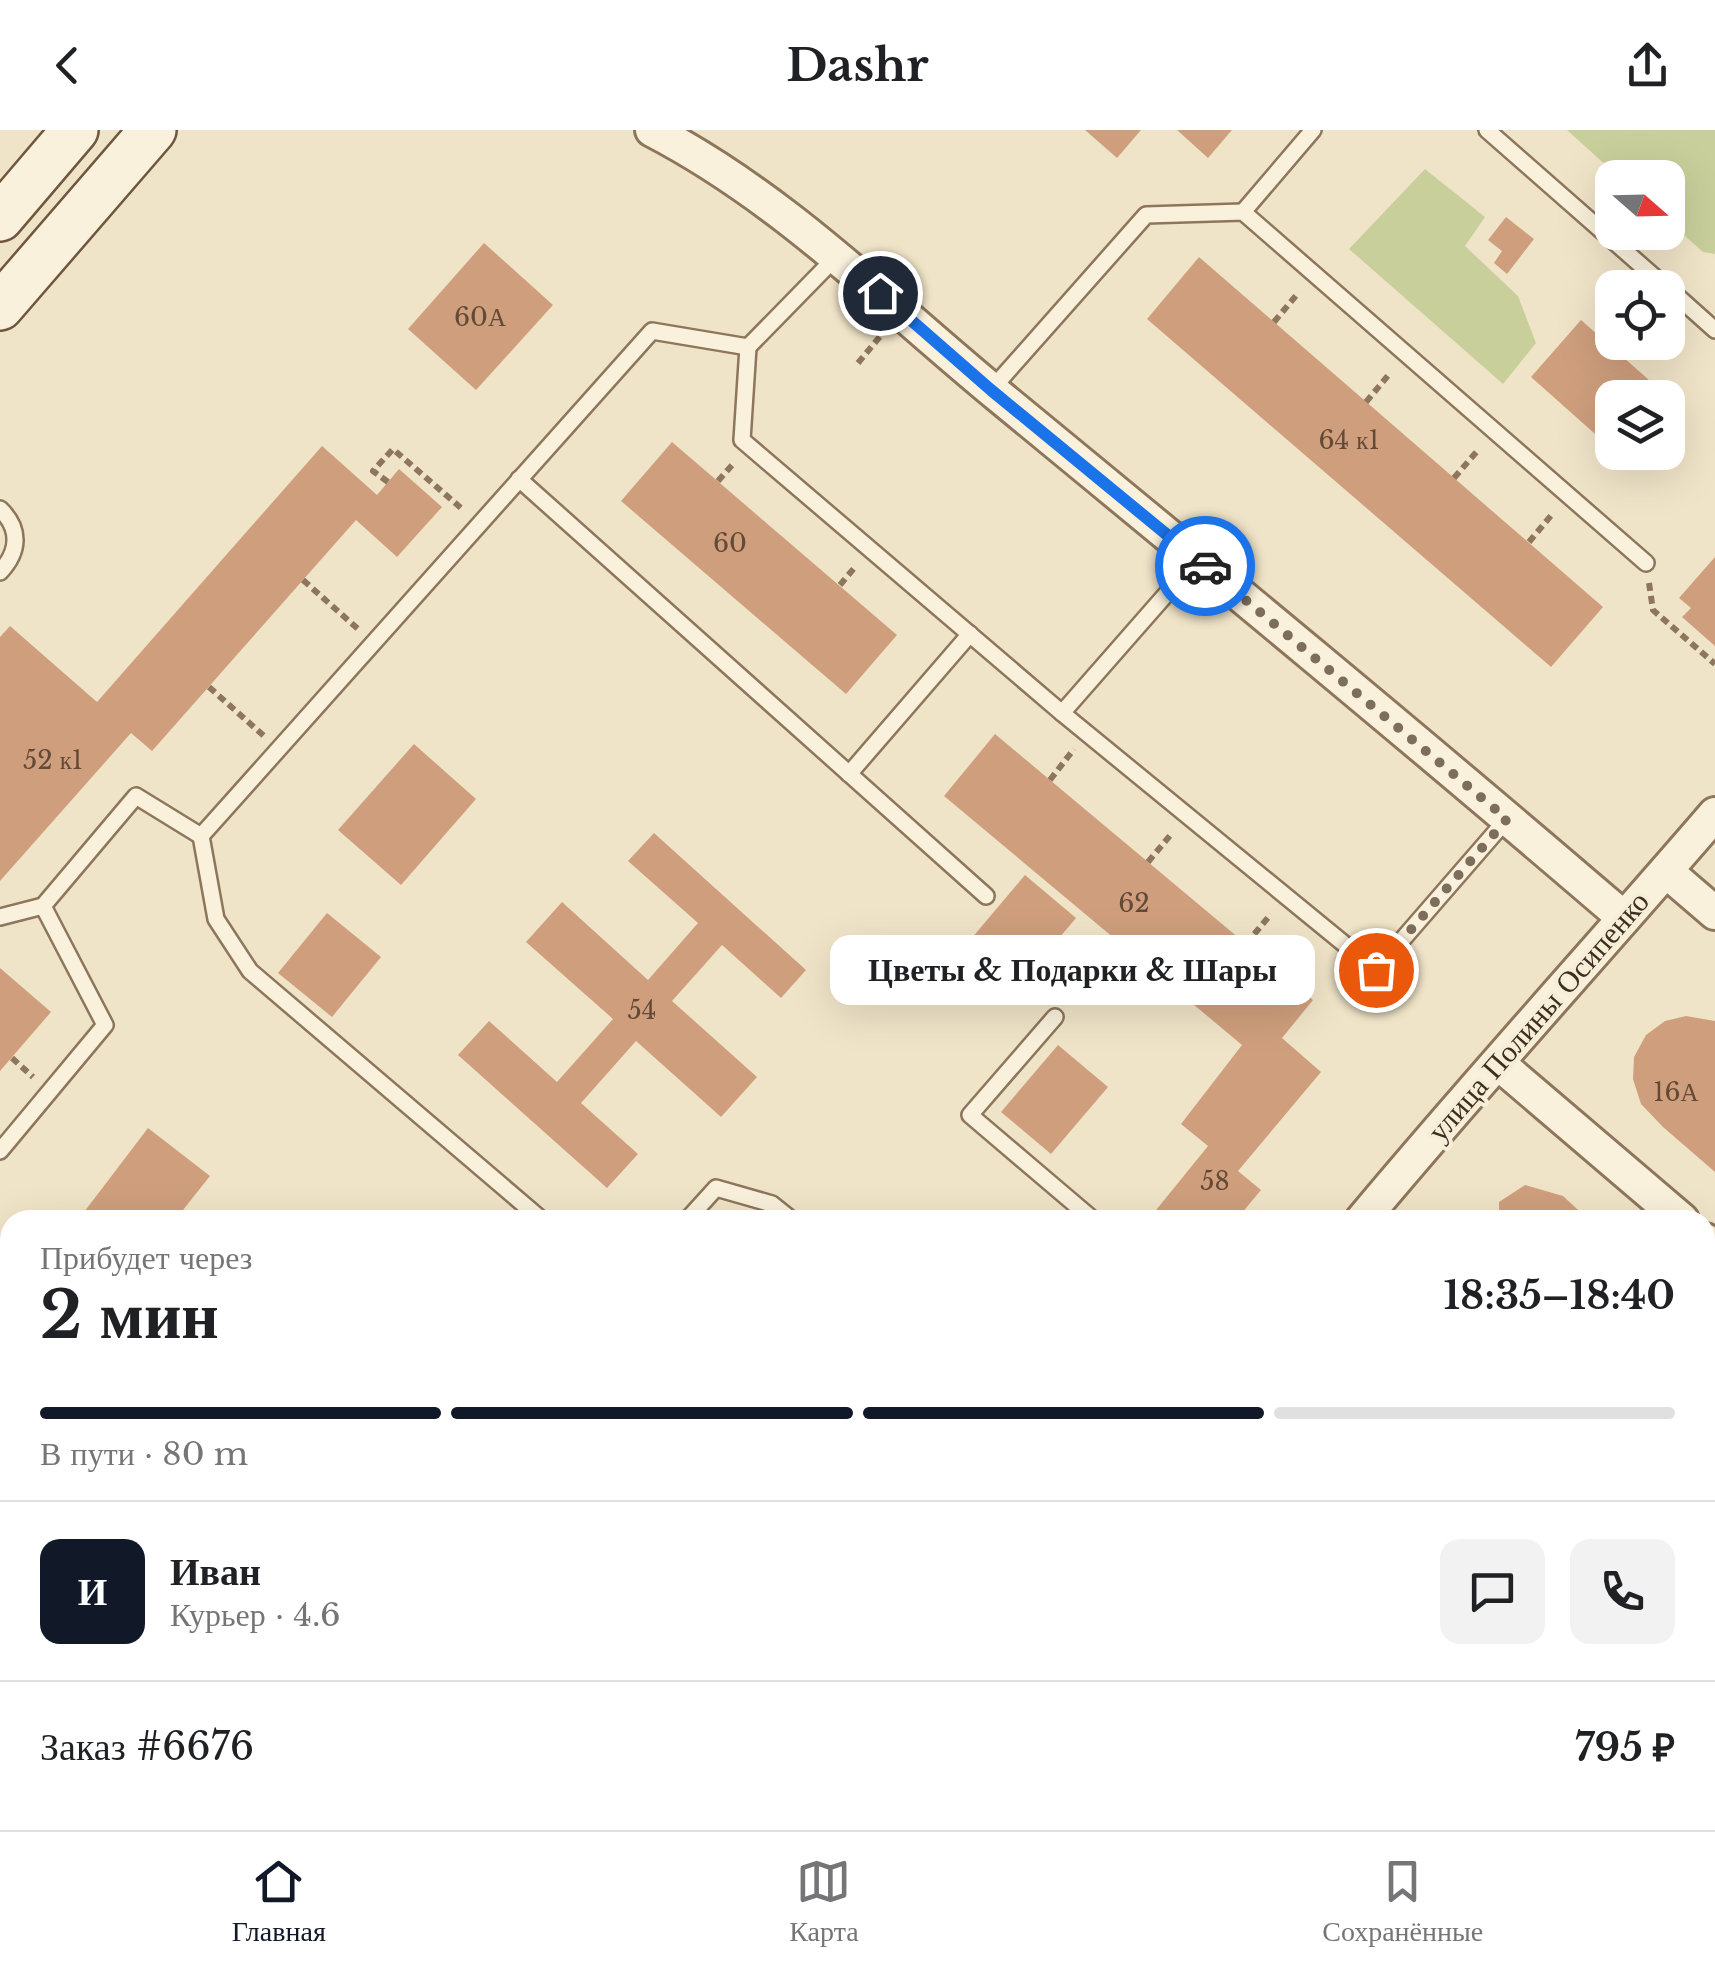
<!DOCTYPE html>
<html lang="ru">
<head>
<meta charset="utf-8">
<style>
	:root { --surface:#fff; --page:#f2f2f2; --text:#202124; --muted:#757577; --line:#e0e0e0; --accent:#111827 }
	body { margin:0; font-family:"Libre Baskerville",serif; background:var(--page); color:var(--text); height:100vh; display:flex; flex-direction:column; font-size:38px; white-space:nowrap }
	* { box-sizing:border-box; margin:0 }
	p { font-size:32px; color:var(--muted) }
	.icon { flex:none; width:55px; height:55px; fill:none; stroke:currentColor; stroke-width:2; stroke-linecap:round; stroke-linejoin:round }
	.map { position:relative; flex:1; overflow:hidden }
	.side { position:absolute; left:0px; top:1080px; width:1715px; height:620px; display:flex; flex-direction:column; background:var(--surface); border-radius:30px 30px 0 0; box-shadow:0 10px 40px #0002 }
	.side>* { flex:none }
	.needle { width:65px; rotate:110deg }
	.controls { position:absolute; left:1595px; top:30px; display:grid; gap:20px }
	.controls a { display:grid; place-items:center; width:90px; height:90px; border-radius:20px; background:var(--surface); box-shadow:0 10px 40px #0002; font-size:50px }
	.pin { position:absolute; display:grid; place-items:center; width:85px; height:85px; color:#fff; margin:-42px; border:5px solid #fff; border-radius:50%; box-shadow:0 2px 10px #0007 }
	.courier { position:absolute; display:grid; place-items:center; width:100px; height:100px; margin:-50px; border:8px solid #1a73e8; border-radius:50%; background:#fff; color:#222; box-shadow:0 2px 12px #0007 }
	.bubble { position:absolute; height:70px; border-radius:20px; background:var(--surface); box-shadow:0 10px 40px #0002; font-size:32px; font-weight:700; line-height:70px; text-align:center }
	.summary em { font-style:normal; font-weight:700 }
	.summary div { display:flex; flex-direction:column-reverse }
	.summary { display:flex; align-items:center; justify-content:space-between; height:170px; padding:0 40px }
	h1 { font-size:65px; font-weight:700; line-height:75px }
	.bar { display:grid; grid-template-columns:repeat(4,1fr); gap:15px 10px; align-content:center; height:120px; padding:0 40px }
	.bar i { height:12px; border-radius:8px; background:var(--line) }
	.bar .on { background:var(--accent) }
	.bar p { grid-column:span 4 }
	.line { display:flex; align-items:center; gap:25px; padding:0 40px; border-top:2px solid var(--line) }
	.line div { flex:1 }
	.round { display:grid; place-items:center; flex:none; width:105px; height:105px; border-radius:20px; background:var(--page) }
	header { display:flex; justify-content:space-between; align-items:center; height:130px; padding:0 40px; background:var(--surface); font-size:45px; font-weight:700 }
	.dock { display:flex; justify-content:space-around; align-items:center; height:140px; border-top:2px solid var(--line); background:var(--surface); font-size:28px; color:var(--muted) }
	.dock a { display:grid; justify-items:center; gap:5px }
	.dock .on { color:var(--accent) }
	.map>svg:first-child { display:block }
	.green { fill:#c9cf9b }
	.building { fill:#cf9f7d }
	.lines { fill:none; stroke-linecap:round; stroke-linejoin:round }
	.service-casing { stroke:#8d765c; stroke-width:20 }
	.minor-casing { stroke:#8d765c; stroke-width:38 }
	.secondary-casing { stroke:#6f573f; stroke-width:50 }
	.path { stroke:#8d765c; stroke-width:6; stroke-dasharray:8 5; stroke-linecap:butt }
	.service { stroke:#faf1dc; stroke-width:15 }
	.minor { stroke:#faf1dc; stroke-width:32 }
	.secondary { stroke:#faf1dc; stroke-width:45 }
	.done { stroke:#7c6e5b; stroke-width:10; stroke-dasharray:0 18 }
	.route { stroke:#1a73e8; stroke-width:12 }
	.labels { text-anchor:middle; dominant-baseline:central; stroke-width:8; stroke-linejoin:round; paint-order:stroke }
	.number-label { font-size:25px; fill:#624a37 }
	.street-label { font-size:30px; fill:#3d2e20; stroke:#f7eed8 }
</style>
</head>
<body>
<header><svg class="icon" aria-label="back" viewBox="0 0 24 24"><path d="M15 5l-7 7 7 7"/></svg>Dashr<svg class="icon" aria-label="share" viewBox="0 0 24 24"><path d="M12 15V3M7 8l5-5 5 5M5 13v7h14v-7"/></svg></header>
<div class="map">
<svg width="1715" height="1700" viewBox="0 0 1715 1700">
	<rect width="100%" height="100%" fill="#f0e4c8"/>
	<g class="green">
		<polygon points="1567,0 1715,0 1715,124 1703,122 1668,91 1668,48 1619,47"/>
		<polygon points="1425,39 1485,87 1465,116 1518,166 1536,213 1503,254 1349,119"/>
	</g>
	<g class="building">
		<polygon points="1085,0 1141,0 1117,28"/>
		<polygon points="1177,0 1232,0 1208,28"/>
		<polygon points="1506,87 1534,109 1507,144 1494,133 1502,121 1488,110"/>
		<polygon points="484,113 553,175 476,260 408,199"/>
		<polygon points="1199,127 1603,477 1551,537 1147,189"/>
		<polygon points="1581,190 1666,265 1664,268 1612,268 1612,319 1531,247"/>
		<polygon points="672,312 897,505 846,564 621,371"/>
		<polygon points="322,316 377,365 399,339 442,377 397,427 356,390 152,621 131,603 0,751 0,507 10,496 97,572"/>
		<polygon points="1715,427 1715,516 1682,487 1691,478 1679,468"/>
		<polygon points="995,604 1313,870 1282,908 1321,942 1238,1041 1261,1060 1236,1090 1148,1090 1208,1016 1181,994 1242,915 944,666"/>
		<polygon points="414,614 476,669 401,755 338,700"/>
		<polygon points="654,703 806,840 781,868 722,815 672,871 757,947 721,987 636,911 581,973 638,1024 607,1058 458,925 489,891 557,952 613,889 526,812 562,772 648,850 698,793 628,731"/>
		<polygon points="1025,745 1076,788 1022,852 971,809"/>
		<polygon points="327,783 381,827 332,887 278,843"/>
		<polygon points="0,838 51,882 0,941"/>
		<polygon points="1686,886 1715,891 1715,1042 1663,997 1641,974 1633,949 1634,927 1646,905 1665,891"/>
		<polygon points="1058,915 1108,957 1051,1024 1001,982"/>
		<polygon points="148,998 210,1046 175,1090 78,1090"/>
		<polygon points="1525,1055 1563,1066 1589,1090 1499,1090 1499,1072"/>
		<polygon points="1705,1263 1708,1263 1712,1328 1715,1325 1715,1337 1712,1334 1705,1334"/>
		<polygon points="1705,1495 1715,1503 1715,1521 1705,1534"/>
		<polygon points="0,1607 10,1616 10,1690 18,1690 9,1700 0,1700"/>
		<polygon points="343,1690 447,1690 458,1700 354,1700"/>
		<polygon points="605,1690 702,1690 693,1700 596,1700"/>
		<polygon points="1141,1690 1246,1690 1248,1694 1253,1692 1257,1700 1141,1700 1139,1695 1143,1693"/>
	</g>
	<g class="lines">
		<g class="service-casing">
			<g id="service">
				<polyline points="1487,0 1667,158"/>
				<polyline points="1243,82 1313,0"/>
				<polyline points="1668,158 1715,200"/>
				<polyline points="748,217 742,310 1062,583"/>
				<polyline points="991,260 1146,85 1243,82 1646,433"/>
				<polyline points="519,349 986,766"/>
				<path d="M0,379C21,399 19,422 0,442"/>
				<polyline points="1197,429 1062,583 1376,840 1507,689"/>
				<polyline points="849,644 970,504"/>
				<polyline points="0,787 43,776"/>
				<polyline points="1055,887 970,985 1090,1087 1088,1090"/>
				<polyline points="0,1021 105,895 43,776 136,666 201,706"/>
				<polyline points="542,1090 250,841 216,789 201,706 652,201 748,217 836,127"/>
				<polyline points="687,1090 716,1058 772,1074 792,1090"/>
				<polyline points="1705,1180 1715,1179"/>
				<polyline points="1705,1411 1715,1419"/>
				<polyline points="0,1518 10,1527"/>
				<polyline points="199,1690 211,1700"/>
				<polyline points="1061,1690 1065,1700"/>
				<polyline points="1284,1690 1288,1700"/>
				<polyline points="1684,1690 1695,1700"/>
				<polyline points="61,1700 70,1690"/>
				<polyline points="1098,1700 1122,1690"/>
			</g>
		</g>
		<g class="minor-casing">
			<g id="minor">
				<path d="M652,0C783,68 886,173 999,266C1208,438 1418,611 1624,788"/>
				<polyline points="1666,741 1715,783"/>
				<polyline points="1498,933 1682,1090"/>
				<path d="M1362,1090C1477,952 1598,820 1715,684"/>
				<polyline points="1705,1110 1715,1119"/>
				<polyline points="834,1700 842,1690"/>
			</g>
		</g>
		<g class="secondary-casing">
			<g id="secondary">
				<polyline points="0,88 75,0"/>
				<polyline points="0,177 153,0"/>
			</g>
		</g>
		<g class="path">
			<polyline points="1274,192 1299,162"/>
			<polyline points="858,233 882,204"/>
			<polyline points="1366,272 1391,242"/>
			<polyline points="1454,348 1479,319"/>
			<polyline points="718,351 734,333"/>
			<polyline points="388,352 373,341 393,319 461,378"/>
			<polyline points="1529,412 1554,382"/>
			<polyline points="303,450 358,499"/>
			<polyline points="1649,453 1653,480 1715,534"/>
			<polyline points="840,455 855,437"/>
			<polyline points="209,557 264,606"/>
			<polyline points="1050,650 1074,619"/>
			<polyline points="1148,732 1173,702"/>
			<polyline points="1246,814 1271,784"/>
			<polyline points="12,928 33,947"/>
			<polyline points="1705,1619 1715,1628"/>
			<polyline points="305,1690 317,1700"/>
			<polyline points="556,1700 559,1690"/>
		</g>
		<use href="#service" class="service"/>
		<use href="#minor" class="minor"/>
		<use href="#secondary" class="secondary"/>
	</g>
	<g class="lines">
		<polyline class="done" points="1205,436 1507,689 1376,840"/>
		<polyline class="route" points="880,163 991,260 1205,436"/>
	</g>
	<g class="labels">
		<g class="number-label">
			<text x="480" y="187">60А</text>
			<text x="1349" y="310">64 к1</text>
			<text x="730" y="413">60</text>
			<text x="53" y="630">52 к1</text>
			<text x="1134" y="773">62</text>
			<text x="642" y="880">54</text>
			<text x="1676" y="962">16А</text>
			<text x="1215" y="1051">58</text>
		</g>
		<g class="street-label">
			<text transform="translate(1538 886) rotate(-49)">улица Полины Осипенко</text>
		</g>
	</g>
</svg>
<div class="controls">
<a><svg class="needle" viewBox="-14 -14 28 28"><path d="M0-13l5 13h-10z" fill="#e53935"/><path d="M0 13l5-13h-10z" fill="#757577"/></svg></a>
<a><svg class="icon" aria-label="locate" viewBox="0 0 24 24"><circle cx="12" cy="12" r="6"/><path d="M12 2v4M12 18v4M2 12h4M18 12h4"/></svg></a>
<a><svg class="icon" aria-label="layers" viewBox="0 0 24 24"><path d="M12 4l9 5-9 5-9-5zM3 14l9 5 9-5"/></svg></a>
</div>
<div class="pin" style="left:1376px;top:840px;background:#ea580c"><svg class="icon" aria-label="bag" viewBox="0 0 24 24"><path d="M5 8h14l-1 12H6zM9 8a3 3 0 0 1 6 0"/></svg></div>
<div class="pin" style="left:880px;top:163px;background:#1f2937"><svg class="icon" aria-label="home" viewBox="0 0 24 24"><path d="M3 11l9-7 9 7M6 9v11h12V9"/></svg></div>
<div class="courier" style="left:1205px;top:436px"><svg class="icon" aria-label="car" viewBox="0 0 24 24"><path d="M5 17H2v-5l4-1 3-4h7l3 4 3 1v5h-3M9 17h6M6 11h13"/><circle cx="7" cy="17" r="2"/><circle cx="17" cy="17" r="2"/></svg></div>
<div class="bubble" style="left:830px;top:805px;width:485px">Цветы &amp; Подарки &amp; Шары</div>
<section class="side">
<div class="summary"><div><h1>2 мин</h1><p>Прибудет через</p></div><em>18:35–18:40</em></div>
<div class="bar"><i class="on"></i><i class="on"></i><i class="on"></i><i></i><p>В пути · 80 m</p></div>
<div class="line" style="height:180px"><b class="round" style="background:var(--accent);color:#fff">И</b><div><b>Иван</b><p>Курьер · 4.6</p></div><a class="round"><svg class="icon" aria-label="chat" viewBox="0 0 24 24"><path d="M4 5h16v11H9l-5 4z"/></svg></a><a class="round"><svg class="icon" aria-label="phone" viewBox="0 0 24 24"><path d="M5 4h4l2 5-3 2q2 4 5 5l2-3 5 2v4C11 20 4 13 5 4z"/></svg></a></div>
<div class="line" style="height:130px"><div>Заказ #6676</div><b>795 ₽</b></div>
</section>
</div>
<nav class="dock">
<a class="on"><svg class="icon" aria-label="home" viewBox="0 0 24 24"><path d="M3 11l9-7 9 7M6 9v11h12V9"/></svg>Главная</a>
<a><svg class="icon" aria-label="map" viewBox="0 0 24 24"><path d="M3 6l6-2 6 2 6-2v14l-6 2-6-2-6 2zM9 4v14M15 6v14"/></svg>Карта</a>
<a><svg class="icon" aria-label="saved" viewBox="0 0 24 24"><path d="M7 4h10v16l-5-4-5 4z"/></svg>Сохранённые</a>
</nav>
</body>
</html>
